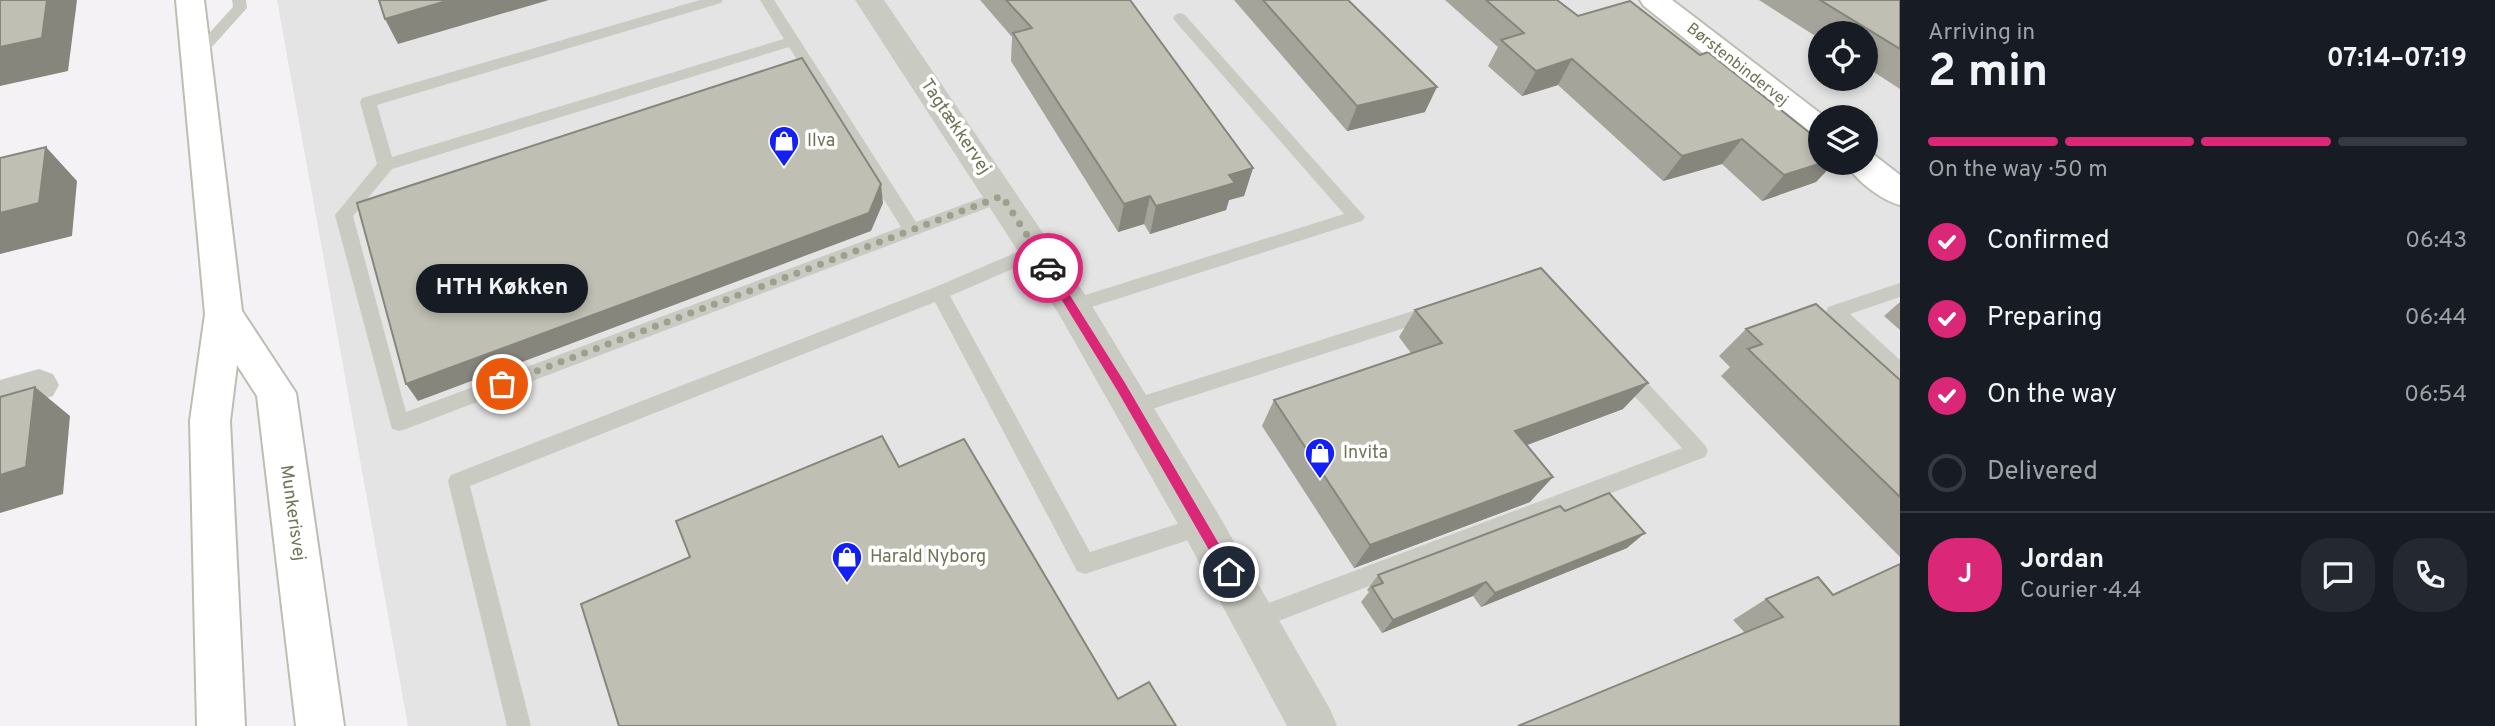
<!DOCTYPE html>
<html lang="en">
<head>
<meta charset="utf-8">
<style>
	:root { --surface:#171b24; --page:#242831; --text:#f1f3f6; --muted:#9ea1a6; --line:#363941; --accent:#db2777 }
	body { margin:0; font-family:Overpass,sans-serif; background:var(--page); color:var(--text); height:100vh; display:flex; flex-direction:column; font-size:26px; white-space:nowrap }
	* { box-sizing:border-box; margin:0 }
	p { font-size:23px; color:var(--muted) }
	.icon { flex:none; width:38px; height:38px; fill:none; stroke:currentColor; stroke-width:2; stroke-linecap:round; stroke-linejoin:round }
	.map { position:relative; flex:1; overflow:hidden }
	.panel { display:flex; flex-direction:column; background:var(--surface); width:595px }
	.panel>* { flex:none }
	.tools { position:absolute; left:1808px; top:21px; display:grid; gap:14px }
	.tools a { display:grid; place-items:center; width:70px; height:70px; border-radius:50%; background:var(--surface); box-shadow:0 4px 10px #0003; font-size:35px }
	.pin { position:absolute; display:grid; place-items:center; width:60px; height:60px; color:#fff; margin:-30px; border:4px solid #fff; border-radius:50%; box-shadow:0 2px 7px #0007 }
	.courier { position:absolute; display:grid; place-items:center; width:70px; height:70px; margin:-35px; border:5px solid #db2777; border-radius:50%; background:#fff; color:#222; box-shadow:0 2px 9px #0007 }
	.bubble { position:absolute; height:49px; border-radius:24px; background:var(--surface); box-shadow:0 4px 10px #0003; font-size:23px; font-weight:700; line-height:49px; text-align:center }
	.overview em { font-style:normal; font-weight:700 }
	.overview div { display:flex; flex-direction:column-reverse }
	.overview { display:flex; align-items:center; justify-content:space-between; height:119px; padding:0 28px }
	h1 { font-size:46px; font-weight:700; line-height:52px }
	.bar { display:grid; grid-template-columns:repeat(4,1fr); gap:10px 7px; align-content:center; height:84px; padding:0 28px }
	.bar i { height:9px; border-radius:5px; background:var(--line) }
	.bar .current { background:var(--accent) }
	.bar p { grid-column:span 4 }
	.line { display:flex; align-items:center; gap:18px; padding:0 28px; border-top:2px solid var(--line) }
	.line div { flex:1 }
	.round { display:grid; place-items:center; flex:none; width:74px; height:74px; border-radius:28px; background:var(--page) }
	ol { padding:0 28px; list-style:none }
	li { display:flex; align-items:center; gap:21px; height:77px }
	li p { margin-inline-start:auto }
	li .icon { padding:7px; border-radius:50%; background:var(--accent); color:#fff; stroke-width:4 }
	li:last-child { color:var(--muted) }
	li i { width:38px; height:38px; border:4px solid var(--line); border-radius:50% }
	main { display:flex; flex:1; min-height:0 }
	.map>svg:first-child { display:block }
	.built { fill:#e5e4e4; fill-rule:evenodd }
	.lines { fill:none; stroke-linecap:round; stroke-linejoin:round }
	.secondary-casing { stroke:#bcbeb2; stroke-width:4 }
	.lane { fill:#c9cbc3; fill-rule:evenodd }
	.street { fill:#c9cbc3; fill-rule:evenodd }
	.secondary { fill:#fff; fill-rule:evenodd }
	.wall { fill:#a4a49a }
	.shaded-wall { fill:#86867d }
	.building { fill:#bfbfb3; stroke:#86867d; stroke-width:2 }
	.route { fill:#db2777 }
	.done { stroke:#9ea08e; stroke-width:7; stroke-dasharray:0 12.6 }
	.labels { text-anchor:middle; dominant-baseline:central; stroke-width:7; stroke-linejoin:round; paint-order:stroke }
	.far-street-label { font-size:16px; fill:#6f7456; stroke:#fff }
	.street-label { font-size:18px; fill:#6f7456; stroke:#fff }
	.poi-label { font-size:18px; fill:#6f7456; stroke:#fff; text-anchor:start }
</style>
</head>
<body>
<main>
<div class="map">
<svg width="1900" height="726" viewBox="0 0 1900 726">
	<rect width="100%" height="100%" fill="#f5f2f6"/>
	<path class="built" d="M277,0H1900V726H408ZM1820,33H1866V79H1820ZM1820,117H1866V163H1820Z"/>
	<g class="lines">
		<g class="secondary-casing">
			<g id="secondary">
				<polygon points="176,0 204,0 242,311 296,393 344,726 296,726 257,396 237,365 230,421 245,726 197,726 190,421 205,314"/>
				<polygon points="1640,0 1672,0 1825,117 1820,117 1820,141 1809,138 1644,6"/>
				<path d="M1866,152L1874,155L1900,175V205C1881,200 1855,180 1846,163H1866Z"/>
			</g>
		</g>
		<g class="lane">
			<polygon points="232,0 246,0 247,8 202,58 192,58 189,55 192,52 233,7"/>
			<path d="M700,0H723L721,3L377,105L392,157L784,39L760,0H774L916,222L1002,190L1011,196L1008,200L406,429L399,431L392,429L335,215L377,164L360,102L362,98ZM789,47L901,227L406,412L353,216L392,169Z"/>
			<polygon points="1180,13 1185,15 1365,217 1362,221 1073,313 1066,311 1064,306 1066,301 1344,214 1175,21 1173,18 1175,15"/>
			<polygon points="1036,244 1042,246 1045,251 1042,256 950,296 1090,552 1202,516 1210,519 1213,526 1210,533 1085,574 1077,571 935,302 470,486 531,726 507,726 448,481 451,475 933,288"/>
			<polygon points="1900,283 1900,297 1850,314 1900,360 1900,380 1893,378 1826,312 1828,307"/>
			<polygon points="1432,305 1439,307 1441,312 1439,317 1133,415 1126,413 1123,407 1126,401 1133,399"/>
			<polygon points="1624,363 1631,365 1705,445 1708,451 1705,457 1255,630 1247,627 1244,619 1247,611 1682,448 1617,377 1614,371 1617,365"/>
		</g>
		<g class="street">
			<polygon points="855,0 884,0 1086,296 1217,512 1330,709 1337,726 1287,726 1187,540 1060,316"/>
			<polygon points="39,369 53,374 59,385 53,396 0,412 0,380"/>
		</g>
		<use href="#secondary" class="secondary"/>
	</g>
	<g class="wall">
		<polygon points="980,0 1130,0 1253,168 1244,196 1229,200 1226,210 1150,234 1144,224 1118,232 1011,61 1012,37"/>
		<polygon points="1234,0 1348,0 1425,112 1347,131"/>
		<polygon points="1445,0 1557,0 1578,16 1820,163 1834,163 1816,182 1762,201 1722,164 1663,181 1558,85 1522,96 1488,66 1498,47"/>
		<polygon points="1759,0 1900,0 1900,89 1866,67 1866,33 1820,33 1820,39"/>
		<polygon points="1900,302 1900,330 1884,316"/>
		<polygon points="1415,310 1623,409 1526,445 1530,502 1354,568 1262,426 1274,400 1411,353 1399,337"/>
		<polygon points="1746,329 1900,380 1900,557 1721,376 1730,367 1719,356"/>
		<polygon points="1565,511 1627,548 1481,607 1473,596 1382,633 1361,602 1369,592 1367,590 1378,575"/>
		<polygon points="1833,595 1900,726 1745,633 1733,620 1766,599"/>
	</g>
	<g class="shaded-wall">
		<polygon points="47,0 77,0 68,71 0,86 0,47"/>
		<polygon points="450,0 549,0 398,44 385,19"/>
		<polygon points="1572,59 1558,85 1522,96 1536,71"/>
		<polygon points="1437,87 1425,112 1347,131 1357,106"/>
		<polygon points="1742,139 1722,164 1663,181 1682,156"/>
		<polygon points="46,147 77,181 72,236 0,254 0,213"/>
		<polygon points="1822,163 1834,163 1816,182 1762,201 1784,175"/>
		<polygon points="1253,168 1244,196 1229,200 1226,210 1150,234 1156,206 1229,175"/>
		<polygon points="881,184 883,203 871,231 418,401 406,384"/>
		<polygon points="1150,196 1144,224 1118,232 1124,204"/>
		<polygon points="1648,383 1623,409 1495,457 1515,431"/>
		<polygon points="35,387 70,416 63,494 0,513 0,475"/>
		<polygon points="1553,477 1530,502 1354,568 1370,545"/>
		<polygon points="1645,533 1627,548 1481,607 1495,593"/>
		<polygon points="1486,582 1473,596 1382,633 1393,620"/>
	</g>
	<g class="building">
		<polygon points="0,0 47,0 42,38 0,47"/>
		<polygon points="379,0 450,0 385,19"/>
		<polygon points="1006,0 1130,0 1253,168 1229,175 1235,183 1156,206 1150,196 1124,204 1013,33 1032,28"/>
		<polygon points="1263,0 1348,0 1437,87 1357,106"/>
		<polygon points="1486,0 1557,0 1578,16 1630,1 1700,55 1708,52 1820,141 1820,163 1822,163 1784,175 1742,139 1682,156 1572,59 1536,71 1501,40 1524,33"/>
		<polygon points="1820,0 1900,0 1900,49"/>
		<polygon points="802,58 881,184 869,213 406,384 357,203"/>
		<polygon points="46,147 39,203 0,213 0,158"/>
		<polygon points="1541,268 1648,383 1515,431 1553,477 1370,545 1274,400 1442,343 1415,310"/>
		<polygon points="1816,304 1900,380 1900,497 1748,349 1762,344 1746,329"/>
		<polygon points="35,387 26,467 0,475 0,397"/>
		<polygon points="882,436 899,467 964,439 1118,699 1149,682 1176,726 619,726 581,604 690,557 676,521"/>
		<polygon points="1609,493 1645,533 1495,593 1486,582 1393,620 1372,587 1383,583 1378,575 1560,506 1565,511"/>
		<polygon points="1900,564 1900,726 1518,726 1783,617 1766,599 1818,577 1833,595"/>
	</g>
	<polygon class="route" points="1048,264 1051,265 1125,383 1233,568 1233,576 1224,576 1117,390 1044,271 1044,265"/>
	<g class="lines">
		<polyline class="done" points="502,384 1002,196 1048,268"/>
	</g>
	<defs>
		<g id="shop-pin" transform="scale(1.575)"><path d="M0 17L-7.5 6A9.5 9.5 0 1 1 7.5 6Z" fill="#141ff4" stroke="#fff"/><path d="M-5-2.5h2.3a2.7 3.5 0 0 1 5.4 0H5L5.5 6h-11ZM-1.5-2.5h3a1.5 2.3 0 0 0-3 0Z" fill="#fff"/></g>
	</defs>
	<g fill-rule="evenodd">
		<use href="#shop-pin" x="784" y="141"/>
		<use href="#shop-pin" x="1320" y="453"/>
		<use href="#shop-pin" x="847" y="557"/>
	</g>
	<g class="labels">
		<g class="far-street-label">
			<text transform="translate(1737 65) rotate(38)">Børstenbindervej</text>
		</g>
		<g class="street-label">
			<text transform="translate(955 127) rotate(56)">Tagtækkervej</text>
			<text transform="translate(292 513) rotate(82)">Munkerisvej</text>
		</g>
		<g class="poi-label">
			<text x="807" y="141">Ilva</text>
			<text x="1343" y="453">Invita</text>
			<text x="870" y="557">Harald Nyborg</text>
		</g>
	</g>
</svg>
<div class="tools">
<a><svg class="icon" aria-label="locate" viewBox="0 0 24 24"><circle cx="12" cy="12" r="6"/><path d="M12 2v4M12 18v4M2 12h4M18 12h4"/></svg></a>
<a><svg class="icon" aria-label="layers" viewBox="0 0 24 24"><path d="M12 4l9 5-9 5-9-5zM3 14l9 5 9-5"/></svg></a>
</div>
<div class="pin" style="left:502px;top:384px;background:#ea580c"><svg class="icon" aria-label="bag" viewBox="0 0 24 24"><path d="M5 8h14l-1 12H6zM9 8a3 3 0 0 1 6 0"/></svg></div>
<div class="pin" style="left:1229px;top:572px;background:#1f2937"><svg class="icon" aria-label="home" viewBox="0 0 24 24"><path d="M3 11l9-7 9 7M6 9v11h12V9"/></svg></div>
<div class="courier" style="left:1048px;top:268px"><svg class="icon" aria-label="car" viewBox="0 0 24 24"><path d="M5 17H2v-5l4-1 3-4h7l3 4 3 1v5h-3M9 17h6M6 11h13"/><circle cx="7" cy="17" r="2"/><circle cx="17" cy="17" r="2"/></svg></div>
<div class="bubble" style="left:416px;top:264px;width:172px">HTH Køkken</div>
</div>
<section class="panel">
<div class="overview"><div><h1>2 min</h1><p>Arriving in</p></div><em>07:14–07:19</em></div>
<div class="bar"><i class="current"></i><i class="current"></i><i class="current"></i><i></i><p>On the way · 50 m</p></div>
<ol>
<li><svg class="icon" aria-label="check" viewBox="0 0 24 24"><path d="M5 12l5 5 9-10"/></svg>Confirmed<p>06:43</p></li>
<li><svg class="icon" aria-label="check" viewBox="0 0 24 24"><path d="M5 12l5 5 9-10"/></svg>Preparing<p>06:44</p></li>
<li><svg class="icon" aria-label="check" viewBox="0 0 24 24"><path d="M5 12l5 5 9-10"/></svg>On the way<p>06:54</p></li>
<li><i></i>Delivered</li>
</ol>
<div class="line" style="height:126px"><b class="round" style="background:var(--accent);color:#fff">J</b><div><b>Jordan</b><p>Courier · 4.4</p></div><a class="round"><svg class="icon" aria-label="chat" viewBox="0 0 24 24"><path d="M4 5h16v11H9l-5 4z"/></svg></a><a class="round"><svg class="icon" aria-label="phone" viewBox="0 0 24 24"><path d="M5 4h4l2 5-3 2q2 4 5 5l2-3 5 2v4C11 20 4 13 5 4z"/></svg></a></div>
</section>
</main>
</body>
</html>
